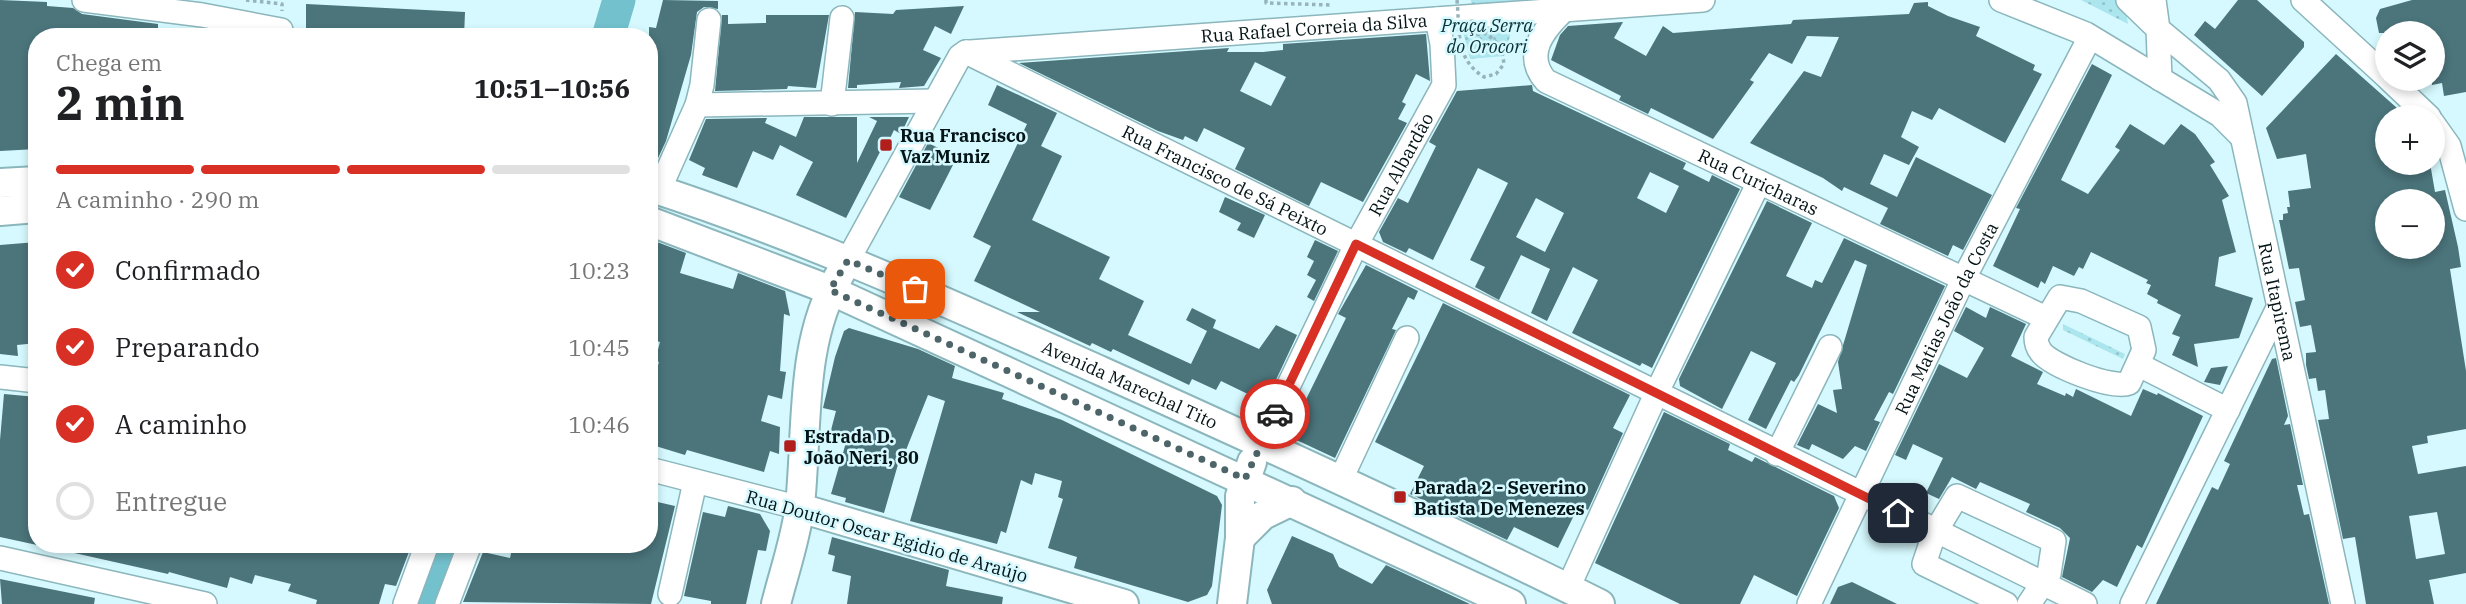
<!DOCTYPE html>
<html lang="pt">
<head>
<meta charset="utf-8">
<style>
	:root { --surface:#fff; --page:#f6f6f6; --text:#202124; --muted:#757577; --line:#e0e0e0; --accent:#d93025 }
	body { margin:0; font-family:"IBM Plex Serif",serif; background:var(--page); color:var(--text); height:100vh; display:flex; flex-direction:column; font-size:26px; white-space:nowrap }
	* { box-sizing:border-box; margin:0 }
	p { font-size:23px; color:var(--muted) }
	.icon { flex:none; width:38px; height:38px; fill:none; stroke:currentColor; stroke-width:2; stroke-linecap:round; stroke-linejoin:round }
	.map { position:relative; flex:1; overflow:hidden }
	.sheet { position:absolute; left:28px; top:28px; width:630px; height:525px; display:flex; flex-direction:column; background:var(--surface); border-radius:28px; box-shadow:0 4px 10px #0003 }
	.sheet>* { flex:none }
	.fabs { position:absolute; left:2375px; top:21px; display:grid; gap:14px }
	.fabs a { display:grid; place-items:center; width:70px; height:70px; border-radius:50%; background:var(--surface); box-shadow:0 4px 10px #0003; font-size:35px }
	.pin { position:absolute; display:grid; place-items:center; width:60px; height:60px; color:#fff; margin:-30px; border-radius:14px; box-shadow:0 4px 10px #0006 }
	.courier { position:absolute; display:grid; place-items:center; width:70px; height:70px; margin:-35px; border:5px solid #d93025; border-radius:50%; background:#fff; color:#222; box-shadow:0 2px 9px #0007 }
	.summary em { font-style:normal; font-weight:700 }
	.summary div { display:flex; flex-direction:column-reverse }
	.summary { display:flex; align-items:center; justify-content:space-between; height:119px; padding:0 28px }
	h1 { font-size:46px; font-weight:700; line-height:52px }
	.bar { display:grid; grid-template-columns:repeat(4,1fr); gap:10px 7px; align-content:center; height:84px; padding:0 28px }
	.bar i { height:9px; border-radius:5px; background:var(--line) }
	.bar .on { background:var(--accent) }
	.bar p { grid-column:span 4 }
	ol { padding:0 28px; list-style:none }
	li { display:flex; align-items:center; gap:21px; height:77px }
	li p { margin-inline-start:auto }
	li .icon { padding:7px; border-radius:50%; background:var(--accent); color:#fff; stroke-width:4 }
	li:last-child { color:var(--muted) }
	li i { width:38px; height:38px; border:4px solid var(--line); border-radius:50% }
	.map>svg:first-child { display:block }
	.park { fill:url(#park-dots) }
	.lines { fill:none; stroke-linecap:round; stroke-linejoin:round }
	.river { stroke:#72c1cd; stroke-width:33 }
	.building { fill:#4b747b; fill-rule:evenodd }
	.minor-casing { stroke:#8bb6bc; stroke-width:26 }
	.major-casing { stroke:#8bb6bc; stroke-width:32 }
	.path { stroke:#96b4b9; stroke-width:3.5; stroke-dasharray:3.5 3.5; stroke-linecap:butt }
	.minor { stroke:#fff; stroke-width:23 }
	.major { stroke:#fff; stroke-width:28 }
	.path-bridge { stroke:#96b4b9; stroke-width:3.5; stroke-dasharray:3.5 3.5; stroke-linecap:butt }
	.done { stroke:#4d6468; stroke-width:7; stroke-dasharray:0 12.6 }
	.route { stroke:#d93025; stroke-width:9 }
	.poi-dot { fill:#b01f1c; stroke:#d5f9fe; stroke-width:2.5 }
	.labels { text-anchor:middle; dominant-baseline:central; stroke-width:5; stroke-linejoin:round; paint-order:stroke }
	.park-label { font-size:18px; font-style:italic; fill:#062f34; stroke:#d5f9fe }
	.street-label { font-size:18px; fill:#041417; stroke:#d5f9fe }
	.poi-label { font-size:18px; font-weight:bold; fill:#041417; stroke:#d5f9fe; text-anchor:start }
</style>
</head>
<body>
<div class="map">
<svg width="2466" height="604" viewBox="0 0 2466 604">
	<defs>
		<pattern id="park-dots" width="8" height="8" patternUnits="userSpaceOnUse" patternTransform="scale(1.75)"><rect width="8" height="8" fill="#abe5ed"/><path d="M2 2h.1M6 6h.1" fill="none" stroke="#92c4ca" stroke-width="1.8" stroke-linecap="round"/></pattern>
	</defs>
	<rect width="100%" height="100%" fill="#d5f9fe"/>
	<g class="park">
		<polygon points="1471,0 1560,0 1514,23 1504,56 1470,59 1462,28 1472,13"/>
		<polygon points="2081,0 2124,0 2128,24"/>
		<polygon points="2063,324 2125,354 2123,359 2063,330"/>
	</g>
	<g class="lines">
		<g class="river">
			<polyline points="608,37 619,0"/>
			<polyline points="429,604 444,544"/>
		</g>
	</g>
	<g class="building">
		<polygon points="0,0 47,2 47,6 73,8 82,14 158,24 158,37 37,37 37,149 0,151"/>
		<polygon points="663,0 718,1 718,9 704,7 697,12 691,55 666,141 652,171 649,171 649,27 656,28"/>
		<polygon points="2238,0 2257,0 2304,42 2304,47 2262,96 2194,35 2205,21 2215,29"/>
		<polygon points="2412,0 2466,0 2466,92 2444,96 2442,83 2432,85 2432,33 2379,33 2376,18 2380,9"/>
		<polygon points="1928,2 1928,6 1948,16 1980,27 1976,36 2035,65 2033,70 2042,74 2005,143 1939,108 1932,120 1912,111 1901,137 1919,147 1909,165 1884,154 1870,184 1897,197 1916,157 1992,195 1963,250 1953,245 1948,256 1880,224 1888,208 1844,187 1842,191 1823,178 1750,143 1804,71 1821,77 1839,37 1807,36 1792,64 1769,53 1750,80 1754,82 1713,139 1651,108 1648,114 1619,100 1621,96 1551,60 1560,35 1568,26 1623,22 1614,38 1646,56 1663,26 1673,33 1791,24 1793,20 1909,14 1914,3"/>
		<polygon points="306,4 465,12 464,37 306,37"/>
		<polygon points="964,6 951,34 935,26 923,50 941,58 924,86 899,88 901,82 857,85 857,88 848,88 855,12 893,14 896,10"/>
		<polygon points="722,15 728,15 728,24 766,23 766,15 829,15 816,88 788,86 787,89 715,91"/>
		<path d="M1426,34L1430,81L1416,74L1402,102L1406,104L1398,119L1407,123L1363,202L1321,182L1309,206L1235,169L1245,148L1204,128L1197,142L1185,136L1183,140L1158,131L1019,63L1229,48L1227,52H1263L1283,50V44ZM1255,62L1286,77L1271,106L1240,91Z"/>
		<path d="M2336,54L2397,108L2387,117V163H2430L2435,192L2445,190L2458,247L2461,267L2450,269L2466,371V429L2427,436L2428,443L2412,446L2418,474L2466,466V573L2429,580L2434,604H2366L2355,537L2343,539L2318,420L2329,419L2325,390L2318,391L2316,378L2309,379L2306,365V353L2316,352L2311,325L2300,327L2295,302L2305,300L2299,268L2289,269L2279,220H2283V214L2288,213L2287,207H2290L2288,191L2311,188L2306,154L2277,159L2266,128ZM2387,201H2432V247H2387ZM2437,512L2445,554L2416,559L2409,516Z"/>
		<polygon points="2092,64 2112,75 2061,180 2088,194 2120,150 2115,147 2130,124 2164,145 2181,124 2195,134 2215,162 2210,165 2229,196 2222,200 2236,252 2219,257 2215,286 2253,298 2239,338 2194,344 2198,367 2172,355 2180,337 2172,334 2181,315 2157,303 2158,300 2147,294 2151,285 2146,283 2148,280 2091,252 2083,269 2079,267 2074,276 2053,266 2045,284 2041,281 2038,288 1993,266 2020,209 2016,208"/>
		<polygon points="997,85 1057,113 1041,146 1062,156 1032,220 1110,257 1099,279 1144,301 1128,335 1191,364 1207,331 1186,320 1192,308 1216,320 1213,328 1259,349 1276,325 1297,335 1268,397 1260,393 1258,399 1221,381 1216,390 1192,379 1189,385 1113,349 1111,352 1092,343 1090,346 1017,312 1040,312 974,281 991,246 973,237 1027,124 988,105"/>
		<path d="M1532,85L1533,91L1686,163L1683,169L1709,182L1712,175L1740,189L1652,368L1642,363L1640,366L1572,333L1598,280L1573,267L1547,321L1531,313L1550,269L1521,255L1499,300L1475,287L1485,267L1470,260L1508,183L1478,168L1433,260L1409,248L1406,253L1383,242L1379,232L1398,198L1408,203L1436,146L1429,142L1457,91ZM1650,172L1679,186L1666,213L1637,198ZM1536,198L1564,213L1545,252L1516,237Z"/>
		<polygon points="804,117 857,117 857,163 877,121 869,117 909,117 901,134 894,130 885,149 882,148 846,218 796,195 813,162 780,145 773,160 753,151 737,188 702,175 705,168 689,160 706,119 767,118 765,123 796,137"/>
		<polygon points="928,143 953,155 955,161 930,210 899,197"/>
		<polygon points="1225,197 1265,215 1254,238 1237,230 1241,223 1219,212"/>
		<polygon points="1767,201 1812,223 1786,276 1812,288 1815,280 1822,283 1844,238 1945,286 1893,394 1889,392 1874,420 1880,422 1866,451 1855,446 1843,459 1812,444 1809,450 1797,445 1818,404 1837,413 1833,390 1842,389 1838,362 1867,265 1855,260 1799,375 1794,382 1791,380 1766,429 1748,420 1776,363 1751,351 1722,409 1680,386 1679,379"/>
		<polygon points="649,239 686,253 680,273 733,289 738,273 785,291 790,316 784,314 780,371 786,372 782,399 768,395 761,421 780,427 779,454 770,451 764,472 687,450 685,455 649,444 649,394 659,362 655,361 660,342 649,339"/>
		<polygon points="1315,240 1338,251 1314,301 1307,297 1316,280 1307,275 1314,261 1307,257"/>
		<polygon points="37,242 37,343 17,345 18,356 0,354 0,245"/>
		<polygon points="1366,265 1418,291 1414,300 1408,297 1392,329 1396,330 1335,458 1288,436 1346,318 1338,314"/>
		<polygon points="1443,303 1630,395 1613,428 1623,433 1588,510 1579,505 1558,548 1514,527 1507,540 1410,494 1424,466 1375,442"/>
		<polygon points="1966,307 1986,318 1990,307 2026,324 2011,356 2043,372 2037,384 2065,396 2066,393 2073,397 2076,389 2131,416 2143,389 2157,395 2158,393 2203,416 2142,548 2137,545 2117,587 2103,580 2092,592 2062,577 2070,538 2060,528 2026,512 2030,504 1980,482 1976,489 1952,477 1939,499 1926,493 1943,458 1913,444 1906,460 1895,455 1939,364 1967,378 1984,348 1954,331"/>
		<polygon points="849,328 918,349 955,366 952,378 1004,393 1002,399 1062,420 1217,496 1222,505 1212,586 1207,595 1188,602 1074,568 1077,557 1048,548 1063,499 1058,497 1062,481 1035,473 1032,485 1021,480 1006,533 1001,531 997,544 910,521 945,401 928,395 904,455 901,454 884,513 845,502 846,498 831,494 847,439 830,434 836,411 823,408 835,357 844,331"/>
		<polygon points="2276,358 2288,416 2284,425 2290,424 2303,485 2297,485 2304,515 2309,514 2329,604 2156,604 2212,487 2218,490 2230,464 2224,461 2272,359"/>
		<polygon points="2228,366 2220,385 2204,382 2211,368"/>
		<polygon points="4,394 37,397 37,545 0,537 0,440"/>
		<polygon points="1664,412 1730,444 1728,450 1752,462 1755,457 1834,496 1839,508 1797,596 1754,575 1740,604 1680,604 1595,563"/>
		<polygon points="649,500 675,506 651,604 463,602 483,552 510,558 513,544 580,544 600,548 601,544 606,544 627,549 628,544 649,544"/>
		<polygon points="728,506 760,514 770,531 766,551 758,550 746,604 711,604 711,601 684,596 703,512 725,517"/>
		<polygon points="1292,536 1333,554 1339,567 1372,584 1386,565 1470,604 1272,604 1267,590"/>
		<polygon points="832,537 949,570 946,586 1003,597 1002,604 847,604 851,576 832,571 835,556 828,554"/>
		<polygon points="62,544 412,544 396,586 385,584 379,604 316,604 317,600 288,591 291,584 255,575 252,584 230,577 227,588 169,572 168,574 61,550"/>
		<polygon points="0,579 95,598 94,604 2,604"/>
		<polygon points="1852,582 1897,604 1830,604 1838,587"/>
	</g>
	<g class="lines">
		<g class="minor-casing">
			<g id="minor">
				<polyline points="84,0 202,15 281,30 280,37"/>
				<polyline points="2001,0 2086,34 2220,115 2242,137"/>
				<polyline points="2128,0 2158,29 2160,79"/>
				<path id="s1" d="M2154,0L2158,29L2219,80L2235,103L2343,604"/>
				<polyline points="2303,0 2387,77"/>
				<path id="s2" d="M1564,10C1543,30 1523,55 1546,81L2046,318"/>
				<path id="s3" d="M966,52L2085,604"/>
				<path id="s4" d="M970,52L1703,0"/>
				<polyline points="2389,79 2429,117"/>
				<polyline points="832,104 842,18"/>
				<polyline points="697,105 934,101"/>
				<polyline points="2432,122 2449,146 2466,209"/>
				<polyline points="659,190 697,105 702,85 709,20"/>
				<polyline points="848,260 960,56 966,52"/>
				<path d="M2060,297L2081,301L2139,327L2144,350L2129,383C2113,390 2052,366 2041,352C2037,347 2036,343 2036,337Z"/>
				<polyline points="2139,365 2228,410"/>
				<polyline points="0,377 37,381"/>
				<path id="s5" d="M1261,443L1356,245L1444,85L1442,44L1437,19"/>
				<polyline points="1777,454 1830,347"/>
				<polyline points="649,469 800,508"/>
				<polyline points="1340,481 1407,338"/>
				<polyline points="0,558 205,604"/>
				<polyline points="1568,588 1656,394 1759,182"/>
				<polyline points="670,594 695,482"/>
				<polyline points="405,604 427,544"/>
				<polyline points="447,604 470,544"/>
				<path id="s6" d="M1809,604L1963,280L2090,37"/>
				<polyline points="2006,604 1924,564 1934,534 1957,496 2054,541 2049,574 2029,604"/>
				<polyline points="2132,604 2278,308"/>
			</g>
		</g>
		<g class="major-casing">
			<g id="major">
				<polyline points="0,183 37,181"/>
				<path id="s7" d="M649,187C804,237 952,305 1101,371C1268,446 1436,523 1600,604"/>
				<polyline points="0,211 37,208"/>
				<polyline points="649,221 830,290 1511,604"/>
				<polyline points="800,508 1124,604"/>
				<polyline points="1240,538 1263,515 1292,501"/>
				<path d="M776,604C784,572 796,538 800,505C808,429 799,342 840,274"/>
				<polyline points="1232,604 1240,538 1240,496 1252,462"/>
			</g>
		</g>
		<g class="path">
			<polyline points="246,0 282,4 282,11"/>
			<polyline points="1266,0 1266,3 1331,5"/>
		</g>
		<use href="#minor" class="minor"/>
		<use href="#major" class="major"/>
		<path class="path-bridge" d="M1457,0C1460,32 1455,59 1484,77L1496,74L1504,64C1502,48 1498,41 1484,33L1472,36V16"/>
	</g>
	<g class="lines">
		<polyline class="done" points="915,289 848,260 830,290 1245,479 1275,414"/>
		<polyline class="route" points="1275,414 1356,244 1898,513"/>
	</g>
	<g class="poi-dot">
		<rect x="879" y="138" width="14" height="14" rx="3.5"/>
		<rect x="783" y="439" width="14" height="14" rx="3.5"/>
		<rect x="1393" y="490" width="14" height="14" rx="3.5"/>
	</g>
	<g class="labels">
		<g class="park-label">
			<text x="1487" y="25">Praça Serra<tspan x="1487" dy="21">do Orocori</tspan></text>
		</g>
		<g class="street-label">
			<text stroke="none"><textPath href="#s4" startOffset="345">Rua Rafael Correia da Silva</textPath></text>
			<text stroke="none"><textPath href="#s5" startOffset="312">Rua Albardão</textPath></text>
			<text stroke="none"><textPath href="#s3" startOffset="289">Rua Francisco de Sá Peixto</textPath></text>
			<text stroke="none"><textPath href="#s2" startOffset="318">Rua Curicharas</textPath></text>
			<text stroke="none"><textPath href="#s1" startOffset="340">Rua Itapirema</textPath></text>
			<text stroke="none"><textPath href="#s6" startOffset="317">Rua Matias João da Costa</textPath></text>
			<text stroke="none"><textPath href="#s7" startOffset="520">Avenida Marechal Tito</textPath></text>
			<text transform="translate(887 536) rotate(16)">Rua Doutor Oscar Egidio de Araújo</text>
		</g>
		<g class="poi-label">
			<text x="900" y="135">Rua Francisco<tspan x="900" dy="21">Vaz Muniz</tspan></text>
			<text x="804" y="436">Estrada D.<tspan x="804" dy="21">João Neri, 80</tspan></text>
			<text x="1414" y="487">Parada 2 - Severino<tspan x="1414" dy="21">Batista De Menezes</tspan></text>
		</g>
	</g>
</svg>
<div class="fabs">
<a><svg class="icon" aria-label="layers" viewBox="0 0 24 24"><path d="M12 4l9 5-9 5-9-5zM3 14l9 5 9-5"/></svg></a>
<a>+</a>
<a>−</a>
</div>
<div class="pin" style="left:915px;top:289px;background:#ea580c"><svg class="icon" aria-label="bag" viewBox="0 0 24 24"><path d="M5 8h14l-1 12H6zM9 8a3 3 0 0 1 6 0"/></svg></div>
<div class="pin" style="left:1898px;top:513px;background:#1f2937"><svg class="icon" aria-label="home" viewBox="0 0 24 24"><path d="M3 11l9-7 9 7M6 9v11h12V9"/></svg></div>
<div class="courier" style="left:1275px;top:414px"><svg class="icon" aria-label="car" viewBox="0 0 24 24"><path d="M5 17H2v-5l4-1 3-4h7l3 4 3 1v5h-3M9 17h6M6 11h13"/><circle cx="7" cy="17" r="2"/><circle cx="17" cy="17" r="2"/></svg></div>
<section class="sheet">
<div class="summary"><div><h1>2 min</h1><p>Chega em</p></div><em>10:51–10:56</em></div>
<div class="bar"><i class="on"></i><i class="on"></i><i class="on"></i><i></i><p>A caminho · 290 m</p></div>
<ol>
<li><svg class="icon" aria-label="check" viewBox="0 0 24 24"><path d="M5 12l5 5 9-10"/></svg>Confirmado<p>10:23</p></li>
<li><svg class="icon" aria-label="check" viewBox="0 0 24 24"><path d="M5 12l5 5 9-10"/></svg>Preparando<p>10:45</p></li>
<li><svg class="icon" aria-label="check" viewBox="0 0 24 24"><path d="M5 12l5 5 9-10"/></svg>A caminho<p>10:46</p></li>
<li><i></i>Entregue</li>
</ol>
</section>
</div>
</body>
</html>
